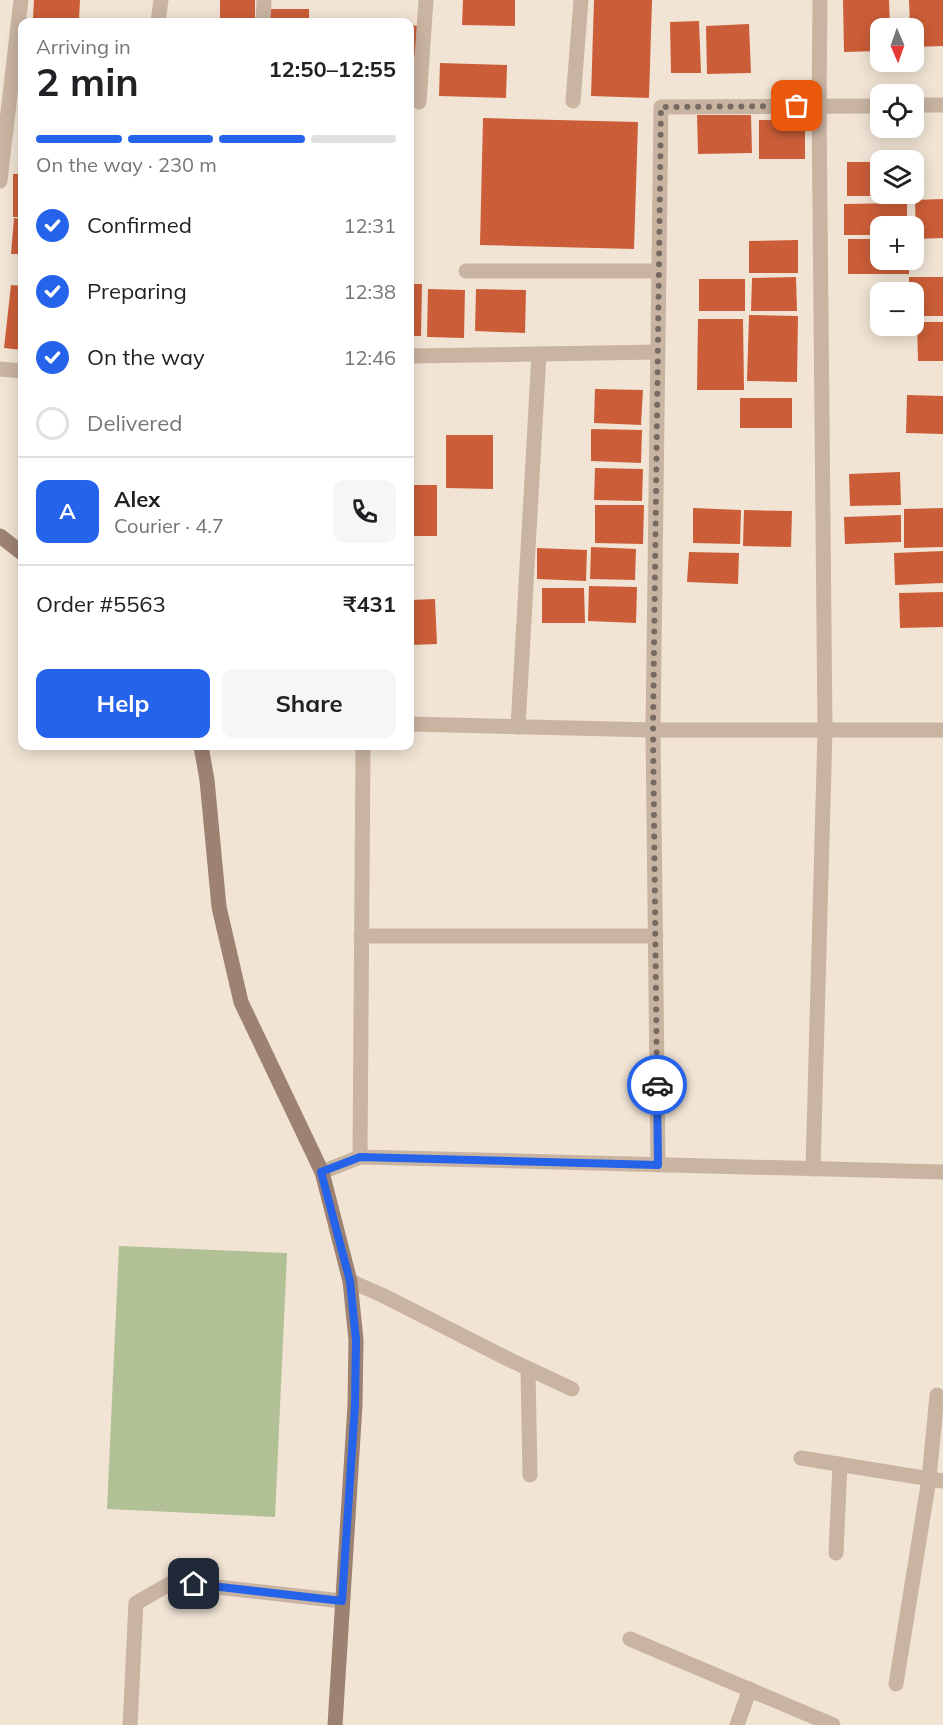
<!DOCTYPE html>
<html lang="en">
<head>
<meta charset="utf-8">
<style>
	:root { --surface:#fff; --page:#f6f6f6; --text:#202124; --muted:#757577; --line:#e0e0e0; --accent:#2563eb }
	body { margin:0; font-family:Mulish,sans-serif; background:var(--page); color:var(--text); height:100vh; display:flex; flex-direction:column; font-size:22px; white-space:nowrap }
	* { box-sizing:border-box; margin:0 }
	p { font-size:20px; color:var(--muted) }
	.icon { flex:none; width:33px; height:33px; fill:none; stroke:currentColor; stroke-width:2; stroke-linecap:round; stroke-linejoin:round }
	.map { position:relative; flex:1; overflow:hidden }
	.sheet { position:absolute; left:18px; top:18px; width:396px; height:732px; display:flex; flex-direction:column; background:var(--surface); border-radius:12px; box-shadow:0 3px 15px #0003 }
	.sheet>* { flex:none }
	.needle { width:39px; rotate:178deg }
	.tools { position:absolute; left:870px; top:18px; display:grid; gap:12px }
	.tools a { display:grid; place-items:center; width:54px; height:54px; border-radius:12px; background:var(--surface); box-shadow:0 3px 15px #0003; font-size:30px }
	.pin { position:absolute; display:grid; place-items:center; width:51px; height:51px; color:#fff; margin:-26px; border-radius:12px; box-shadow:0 3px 9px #0006 }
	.courier { position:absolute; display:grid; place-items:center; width:60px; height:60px; margin:-30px; border:4px solid #2563eb; border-radius:50%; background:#fff; color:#222; box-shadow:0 2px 8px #0007 }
	.head em { font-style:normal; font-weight:700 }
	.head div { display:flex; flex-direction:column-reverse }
	.head { display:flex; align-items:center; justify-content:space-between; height:102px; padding:0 18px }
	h1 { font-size:39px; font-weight:700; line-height:45px }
	.bar { display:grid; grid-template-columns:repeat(4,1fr); gap:9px 6px; align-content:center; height:72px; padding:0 18px }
	.bar i { height:8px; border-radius:4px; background:var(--line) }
	.bar .on { background:var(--accent) }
	.bar p { grid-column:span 4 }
	.line { display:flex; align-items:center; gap:15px; padding:0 18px; border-top:2px solid var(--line) }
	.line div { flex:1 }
	.round { display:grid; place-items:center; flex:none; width:63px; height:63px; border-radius:12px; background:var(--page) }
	ol { padding:0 18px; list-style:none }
	li { display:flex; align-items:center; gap:18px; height:66px }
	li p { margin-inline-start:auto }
	li .icon { padding:6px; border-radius:50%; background:var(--accent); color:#fff; stroke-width:4 }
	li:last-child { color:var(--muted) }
	li i { width:33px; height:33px; border:3px solid var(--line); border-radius:50% }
	.button { display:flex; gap:12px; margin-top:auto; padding:12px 18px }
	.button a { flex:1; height:69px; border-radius:12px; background:var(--accent); color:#fff; font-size:24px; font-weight:700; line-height:69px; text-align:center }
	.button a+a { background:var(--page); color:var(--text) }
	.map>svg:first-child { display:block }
	.green { fill:#b1c095 }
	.building { fill:#cb5e38 }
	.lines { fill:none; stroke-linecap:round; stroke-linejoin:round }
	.street { stroke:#c9b4a1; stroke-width:15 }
	.secondary { stroke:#9d8272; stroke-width:15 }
	.done { stroke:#766a62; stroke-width:6; stroke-dasharray:0 10.8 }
	.route { stroke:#2563eb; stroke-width:8 }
</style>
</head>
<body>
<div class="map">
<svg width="943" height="1725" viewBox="0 0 943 1725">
	<rect width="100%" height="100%" fill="#f1e4d5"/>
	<polygon class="green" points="119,1246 287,1253 275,1517 107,1509"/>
	<g class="building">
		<polygon points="34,0 80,0 79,19 33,18"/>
		<rect x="220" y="0" width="35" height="22"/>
		<polygon points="463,0 515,0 515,26 462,25"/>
		<polygon points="594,0 652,0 649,98 591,96"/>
		<polygon points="843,0 889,0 890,28 880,28 880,51 844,52"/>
		<polygon points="909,0 943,0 943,46 914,47 914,28 910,28"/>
		<rect x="269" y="9" width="40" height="13"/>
		<polygon points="699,21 701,73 671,73 670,22"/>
		<polygon points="749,24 751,73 707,74 706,26"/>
		<polygon points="410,25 418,26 411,88 410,88"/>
		<polygon points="440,63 507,65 506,98 439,96"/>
		<polygon points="697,115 751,115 752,153 698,154"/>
		<polygon points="483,118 638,122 634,249 480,245"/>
		<rect x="759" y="120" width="46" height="39"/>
		<polygon points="847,162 880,162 880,194 905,194 905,196 847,196"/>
		<rect x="13" y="174" width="9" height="43"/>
		<polygon points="943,199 943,238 916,239 915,200"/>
		<polygon points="907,203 907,226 880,226 880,235 844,235 844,204"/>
		<polygon points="14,218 22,219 22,254 11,254"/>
		<polygon points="848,239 880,239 880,260 909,260 909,274 848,274"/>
		<polygon points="798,240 798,273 749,273 749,241"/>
		<polygon points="796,277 797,311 751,311 752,278"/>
		<polygon points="909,277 943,277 943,316 914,316 914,292 909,292"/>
		<rect x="699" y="279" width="46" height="32"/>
		<polygon points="410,284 422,284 421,336 410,336"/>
		<polygon points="11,285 22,286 22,350 4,348"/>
		<polygon points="428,289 465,290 464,338 427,337"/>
		<polygon points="476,289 526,290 525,333 475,331"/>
		<polygon points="749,315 798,316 797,382 747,381"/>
		<polygon points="698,319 743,319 744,390 697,390"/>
		<polygon points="917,322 943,322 943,361 918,361"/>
		<polygon points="595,389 643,390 641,425 594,423"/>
		<polygon points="907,395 943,396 943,434 906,433"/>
		<rect x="740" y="398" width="52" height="30"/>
		<polygon points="591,429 642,430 641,463 591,461"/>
		<polygon points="446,435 493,435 493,489 446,488"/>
		<polygon points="595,468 643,469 642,501 594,500"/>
		<polygon points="900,472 901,505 850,506 849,474"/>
		<rect x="410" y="485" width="27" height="51"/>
		<polygon points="595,505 644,505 643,544 595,543"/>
		<polygon points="693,508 741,510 740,544 693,543"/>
		<polygon points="943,508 943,547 904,548 904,509"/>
		<polygon points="744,510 792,511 791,547 743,546"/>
		<polygon points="901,515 901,542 845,544 844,517"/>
		<polygon points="591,547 636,549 635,580 590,579"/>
		<polygon points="537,548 587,550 586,581 537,579"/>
		<polygon points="943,551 943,583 895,585 894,553"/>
		<polygon points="689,552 739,553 738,584 687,582"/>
		<polygon points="589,586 637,587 636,623 588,621"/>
		<polygon points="542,588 584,588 585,623 542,623"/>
		<polygon points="943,592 943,627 900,628 899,593"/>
		<polygon points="435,599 437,644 410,645 410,600"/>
	</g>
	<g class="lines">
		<g class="street">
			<polyline points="158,22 161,0"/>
			<polyline points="263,22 264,0"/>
			<polyline points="573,101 581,0"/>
			<polyline points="419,102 426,0"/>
			<polyline points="914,105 943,105"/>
			<polyline points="0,181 21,0"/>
			<polyline points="466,271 659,271"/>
			<polyline points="410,356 658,352"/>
			<polyline points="0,369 22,371"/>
			<polyline points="410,724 653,730 943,730"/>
			<polyline points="518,727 539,354"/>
			<polyline points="361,936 656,936"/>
			<polyline points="360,1157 363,746"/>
			<polyline points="658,1165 653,730 661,107 880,106"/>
			<polyline points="813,1169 825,730 819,106 820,0"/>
			<polyline points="322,1172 360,1157 943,1172"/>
			<polyline points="350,1281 382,1295 508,1359 572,1389"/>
			<polyline points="528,1369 530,1475"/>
			<polyline points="801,1458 943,1481"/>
			<polyline points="836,1553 840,1464"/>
			<polyline points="630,1639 833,1725"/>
			<polyline points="896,1684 929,1479 937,1395"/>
			<polyline points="130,1725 136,1603 173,1582 342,1601"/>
			<polyline points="737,1725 750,1689"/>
		</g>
		<g class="secondary">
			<polyline points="0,536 22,553"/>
			<polyline points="201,746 207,780 219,907 241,1002 322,1172 350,1281 356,1340 355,1405 335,1725"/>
		</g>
	</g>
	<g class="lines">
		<polyline class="done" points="657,1085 653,729 661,107 797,106"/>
		<polyline class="route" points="194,1584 342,1601 355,1405 356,1340 350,1281 321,1172 360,1157 658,1165 657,1085"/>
	</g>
</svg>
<div class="tools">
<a><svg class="needle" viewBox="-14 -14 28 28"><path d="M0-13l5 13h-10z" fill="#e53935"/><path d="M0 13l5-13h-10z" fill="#757577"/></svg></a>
<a><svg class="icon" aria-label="locate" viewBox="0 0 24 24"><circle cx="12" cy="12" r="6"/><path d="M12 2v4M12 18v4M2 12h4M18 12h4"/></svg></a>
<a><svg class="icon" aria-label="layers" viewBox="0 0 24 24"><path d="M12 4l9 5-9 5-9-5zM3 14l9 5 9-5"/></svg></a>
<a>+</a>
<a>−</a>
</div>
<div class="pin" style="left:797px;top:106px;background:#ea580c"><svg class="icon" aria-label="bag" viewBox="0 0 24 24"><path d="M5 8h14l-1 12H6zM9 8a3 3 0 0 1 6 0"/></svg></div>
<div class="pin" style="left:194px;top:1584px;background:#1f2937"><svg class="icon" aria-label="home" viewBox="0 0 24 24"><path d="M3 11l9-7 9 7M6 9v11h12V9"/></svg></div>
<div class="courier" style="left:657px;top:1085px"><svg class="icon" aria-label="car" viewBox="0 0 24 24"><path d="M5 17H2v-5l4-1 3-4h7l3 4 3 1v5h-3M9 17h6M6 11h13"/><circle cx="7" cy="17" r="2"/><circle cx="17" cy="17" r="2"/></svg></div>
<section class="sheet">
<div class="head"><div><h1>2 min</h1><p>Arriving in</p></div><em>12:50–12:55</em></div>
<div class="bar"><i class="on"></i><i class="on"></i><i class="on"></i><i></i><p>On the way · 230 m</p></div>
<ol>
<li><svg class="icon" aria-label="check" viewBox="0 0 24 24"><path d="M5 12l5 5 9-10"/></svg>Confirmed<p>12:31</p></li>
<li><svg class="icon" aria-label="check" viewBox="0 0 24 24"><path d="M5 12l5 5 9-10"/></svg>Preparing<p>12:38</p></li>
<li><svg class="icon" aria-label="check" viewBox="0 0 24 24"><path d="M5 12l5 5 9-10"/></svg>On the way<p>12:46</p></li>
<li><i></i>Delivered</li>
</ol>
<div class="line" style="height:108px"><b class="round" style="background:var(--accent);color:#fff">A</b><div><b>Alex</b><p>Courier · 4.7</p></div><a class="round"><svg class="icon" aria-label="phone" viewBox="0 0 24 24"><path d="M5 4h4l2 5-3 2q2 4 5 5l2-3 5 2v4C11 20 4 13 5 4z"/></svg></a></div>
<div class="line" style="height:78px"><div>Order #5563</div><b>₹431</b></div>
<div class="button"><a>Help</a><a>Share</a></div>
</section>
</div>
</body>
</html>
